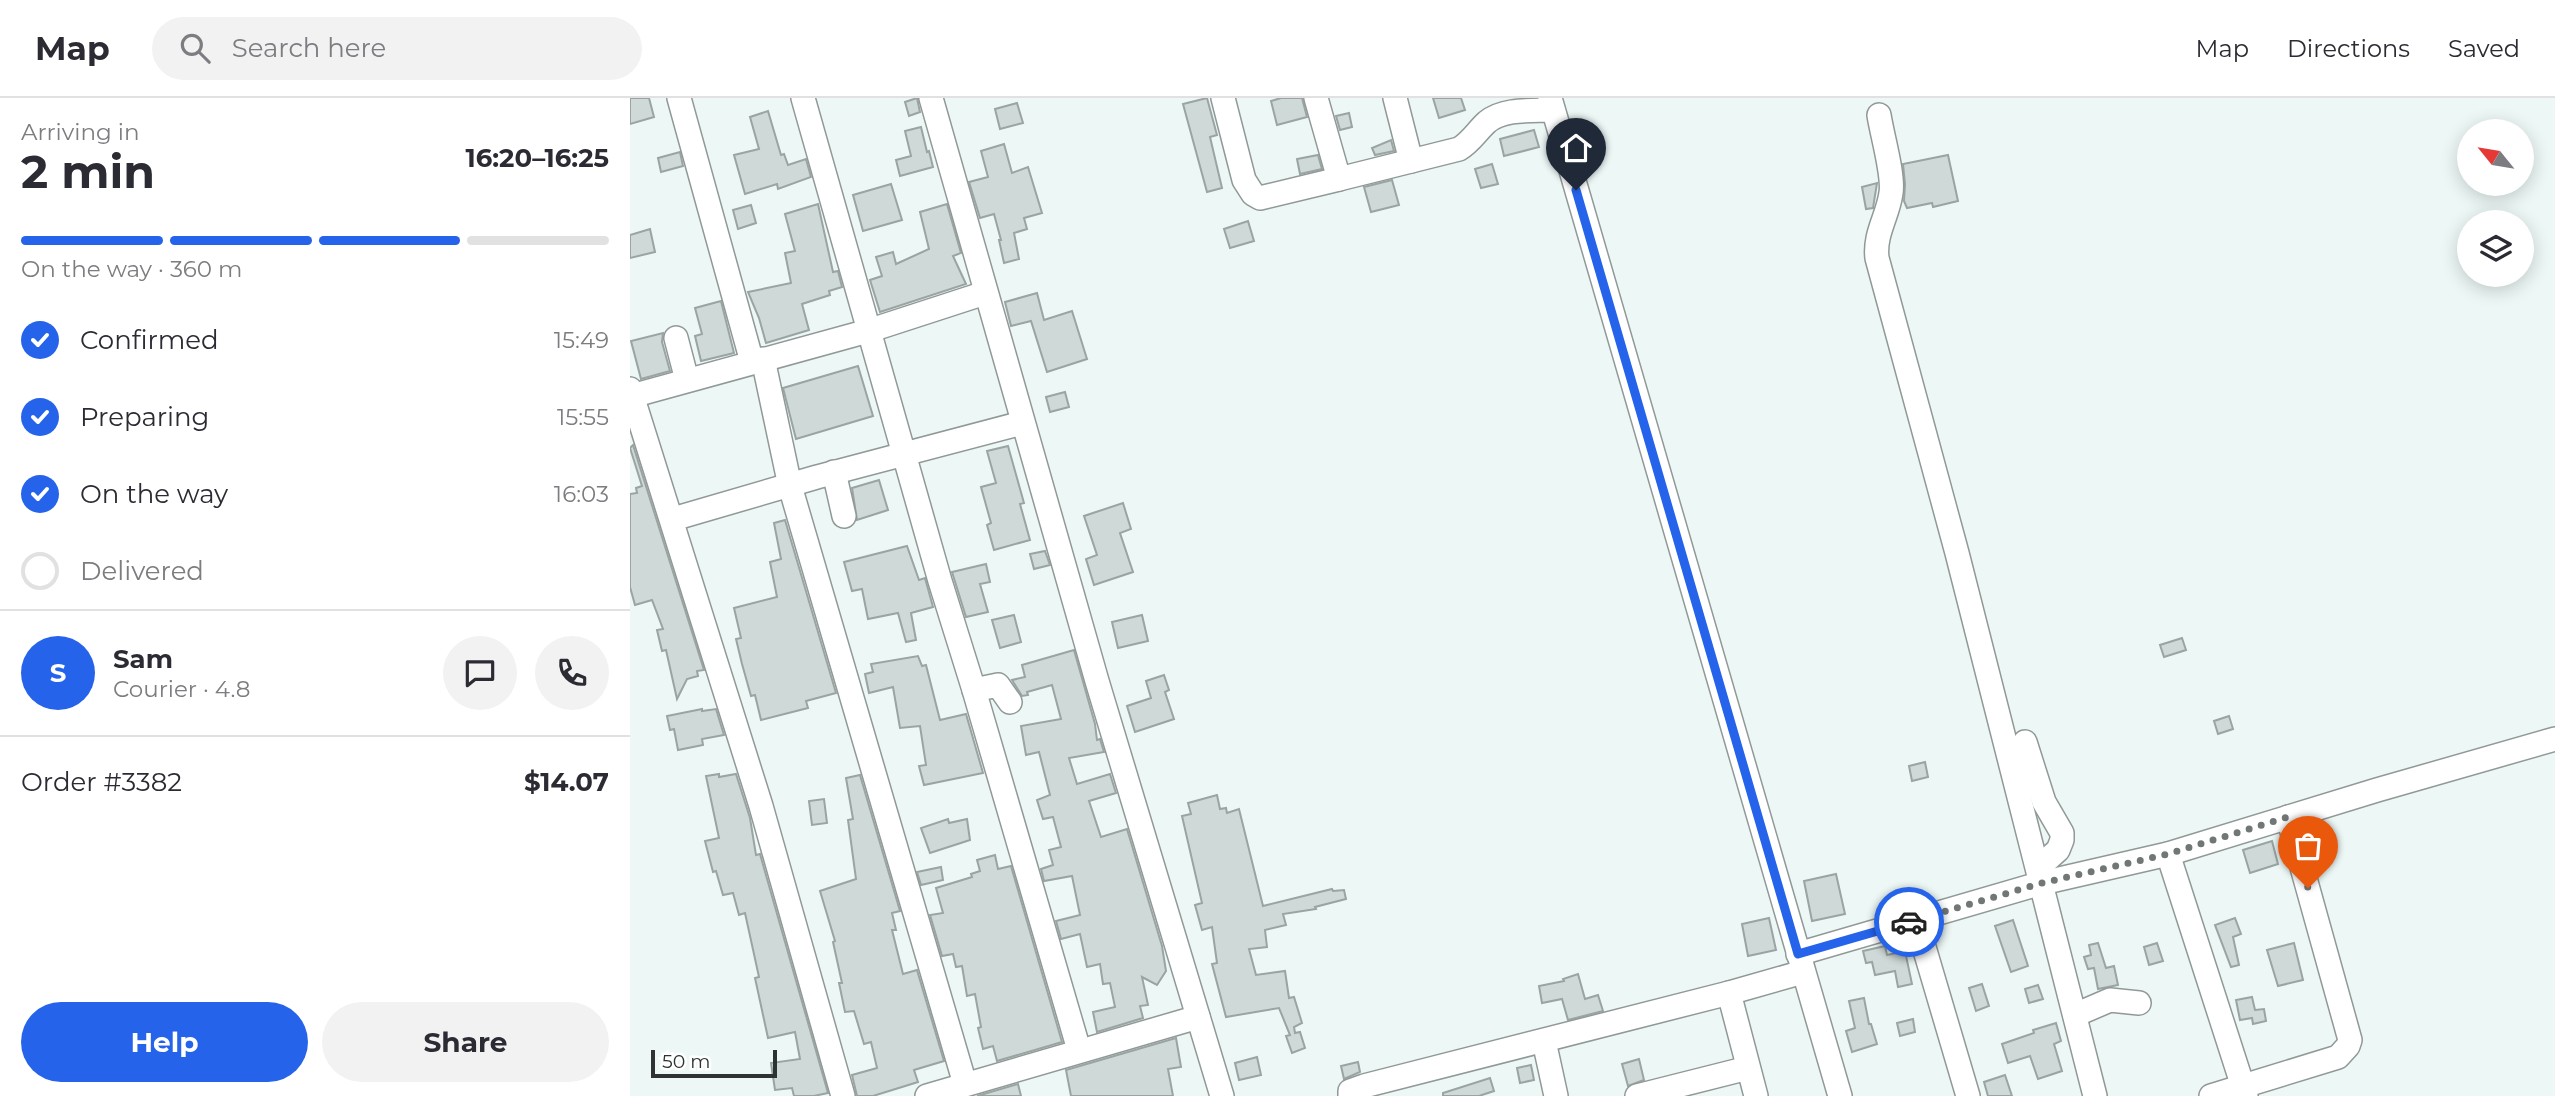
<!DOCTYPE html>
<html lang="en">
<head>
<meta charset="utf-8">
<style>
	:root { --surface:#fff; --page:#f2f2f3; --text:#2b2b33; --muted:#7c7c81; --line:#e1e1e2; --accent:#2563eb }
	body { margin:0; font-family:Montserrat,sans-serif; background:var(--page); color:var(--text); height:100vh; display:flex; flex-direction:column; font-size:26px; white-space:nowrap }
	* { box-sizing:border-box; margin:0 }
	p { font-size:23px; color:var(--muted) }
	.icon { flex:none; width:38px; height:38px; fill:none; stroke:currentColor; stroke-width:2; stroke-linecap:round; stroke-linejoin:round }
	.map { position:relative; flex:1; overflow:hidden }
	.details { display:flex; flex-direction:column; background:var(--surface); width:630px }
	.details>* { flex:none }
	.needle { width:46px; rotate:300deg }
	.tools { position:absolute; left:1827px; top:21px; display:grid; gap:14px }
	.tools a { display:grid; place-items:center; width:77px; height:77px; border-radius:50%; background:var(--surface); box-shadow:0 4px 18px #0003; font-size:35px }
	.scale { position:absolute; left:21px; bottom:18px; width:126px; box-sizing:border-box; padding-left:7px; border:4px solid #2e3232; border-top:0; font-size:19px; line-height:24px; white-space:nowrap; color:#2e3232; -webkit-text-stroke:5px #fff; paint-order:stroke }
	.pin { position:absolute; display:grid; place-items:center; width:60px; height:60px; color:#fff; margin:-72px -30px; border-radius:50% 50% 50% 0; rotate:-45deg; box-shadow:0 0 7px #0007 }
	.pin .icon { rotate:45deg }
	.courier { position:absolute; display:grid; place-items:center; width:70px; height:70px; margin:-35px; border:5px solid #2563eb; border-radius:50%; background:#fff; color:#222; box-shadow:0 2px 9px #0007 }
	.summary em { font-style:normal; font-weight:700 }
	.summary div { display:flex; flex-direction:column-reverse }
	.summary { display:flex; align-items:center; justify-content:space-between; height:119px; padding:0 21px }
	h1 { font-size:46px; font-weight:700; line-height:52px }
	.bar { display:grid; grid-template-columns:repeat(4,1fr); gap:10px 7px; align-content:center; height:84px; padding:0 21px }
	.bar i { height:9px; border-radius:5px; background:var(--line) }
	.bar .selected { background:var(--accent) }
	.bar p { grid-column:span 4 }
	.line { display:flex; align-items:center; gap:18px; padding:0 21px; border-top:2px solid var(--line) }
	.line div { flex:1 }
	.round { display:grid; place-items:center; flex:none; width:74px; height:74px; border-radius:37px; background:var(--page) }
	ol { padding:0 21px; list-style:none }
	li { display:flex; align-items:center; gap:21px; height:77px }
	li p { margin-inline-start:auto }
	li .icon { padding:7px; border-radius:50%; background:var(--accent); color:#fff; stroke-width:4 }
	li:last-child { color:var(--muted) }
	li i { width:38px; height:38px; border:4px solid var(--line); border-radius:50% }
	.primary-button { display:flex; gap:14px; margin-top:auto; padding:14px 21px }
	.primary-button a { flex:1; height:80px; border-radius:42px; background:var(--accent); color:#fff; font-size:28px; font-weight:700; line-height:80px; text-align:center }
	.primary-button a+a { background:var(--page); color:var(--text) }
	header { display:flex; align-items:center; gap:42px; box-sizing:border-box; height:98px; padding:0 35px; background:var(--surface); border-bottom:2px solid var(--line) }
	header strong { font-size:33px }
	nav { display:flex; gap:38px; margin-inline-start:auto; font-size:24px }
	.search { width:490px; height:63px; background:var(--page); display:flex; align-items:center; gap:18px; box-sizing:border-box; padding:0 24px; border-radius:38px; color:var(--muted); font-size:26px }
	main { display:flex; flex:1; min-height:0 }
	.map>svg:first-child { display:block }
	.building { fill:#cfd9d7; stroke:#9aa4a2; stroke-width:2 }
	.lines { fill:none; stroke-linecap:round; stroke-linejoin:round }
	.minor-casing { stroke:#909997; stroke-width:26 }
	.minor { stroke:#fff; stroke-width:23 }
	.done { stroke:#717777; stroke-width:7; stroke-dasharray:0 12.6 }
	.route { stroke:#2563eb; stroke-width:9 }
</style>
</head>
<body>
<header>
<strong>Map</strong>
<div class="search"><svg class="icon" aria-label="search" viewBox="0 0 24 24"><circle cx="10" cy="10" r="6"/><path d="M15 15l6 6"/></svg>Search here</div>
<nav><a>Map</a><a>Directions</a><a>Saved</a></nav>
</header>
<main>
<section class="details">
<div class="summary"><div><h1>2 min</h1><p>Arriving in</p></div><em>16:20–16:25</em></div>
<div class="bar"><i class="selected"></i><i class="selected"></i><i class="selected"></i><i></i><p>On the way · 360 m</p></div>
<ol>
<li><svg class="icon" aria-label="check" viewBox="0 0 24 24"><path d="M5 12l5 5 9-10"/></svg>Confirmed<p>15:49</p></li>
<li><svg class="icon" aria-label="check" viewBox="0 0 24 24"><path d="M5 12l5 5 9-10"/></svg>Preparing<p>15:55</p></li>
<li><svg class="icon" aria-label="check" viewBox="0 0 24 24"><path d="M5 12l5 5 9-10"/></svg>On the way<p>16:03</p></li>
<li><i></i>Delivered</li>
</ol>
<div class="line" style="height:126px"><b class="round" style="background:var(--accent);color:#fff">S</b><div><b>Sam</b><p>Courier · 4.8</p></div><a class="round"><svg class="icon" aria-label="chat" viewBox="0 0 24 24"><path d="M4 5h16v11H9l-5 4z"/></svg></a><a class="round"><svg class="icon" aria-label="phone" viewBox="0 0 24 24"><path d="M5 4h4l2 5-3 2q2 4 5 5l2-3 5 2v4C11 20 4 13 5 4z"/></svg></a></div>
<div class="line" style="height:91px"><div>Order #3382</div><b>$14.07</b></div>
<div class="primary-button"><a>Help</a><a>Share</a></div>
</section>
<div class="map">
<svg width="1925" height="998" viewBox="0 0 1925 998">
	<rect width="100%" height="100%" fill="#edf8f6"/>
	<g class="building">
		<polygon points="0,0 19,0 24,19 0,26"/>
		<polygon points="287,0 290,14 279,18 275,4"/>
		<polygon points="577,0 587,37 580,39 592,90 577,94 553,6"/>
		<polygon points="651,0 672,0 677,19 647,27 641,3"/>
		<polygon points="803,0 831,0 835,12 809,20"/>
		<polygon points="387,5 393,25 370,31 365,11"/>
		<polygon points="138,13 151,57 154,56 158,67 176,61 181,79 148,91 147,86 115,96 104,57 129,51 120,19"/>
		<polygon points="719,15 722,29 710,32 706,18"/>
		<polygon points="291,29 297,54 299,53 303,69 270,78 266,62 281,58 275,33"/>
		<polygon points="904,32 909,49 874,58 870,41"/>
		<polygon points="761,42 764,53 745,57 742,50"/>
		<polygon points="374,46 382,75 398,69 412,115 394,120 397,131 384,135 389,161 374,165 369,142 371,142 364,116 350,120 339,84 358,79 351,53"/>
		<polygon points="50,54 53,68 31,74 28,60"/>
		<polygon points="688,57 692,71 670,76 667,61"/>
		<polygon points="1318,57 1328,103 1303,109 1302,105 1277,110 1274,103 1275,86 1273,66"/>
		<polygon points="862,66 868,86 851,90 845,71"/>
		<polygon points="762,82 769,107 741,114 734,89"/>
		<polygon points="1247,85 1243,110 1236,111 1232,89"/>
		<polygon points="261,86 272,122 233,133 223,97"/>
		<polygon points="188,106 203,174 208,173 212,189 199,193 200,197 172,206 179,232 136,245 129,220 118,194 161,185 155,155 165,153 155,116"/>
		<polygon points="317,106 331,155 323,158 336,186 250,214 240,182 252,178 246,159 263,154 266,166 299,151 290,114"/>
		<polygon points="121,107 126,125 108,131 103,112"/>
		<polygon points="618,123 624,143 600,150 594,131"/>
		<polygon points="20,131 25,154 0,160 0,137"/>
		<polygon points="407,195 414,222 442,213 457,261 417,274 401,223 381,228 375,204"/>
		<polygon points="91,203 104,255 71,263 65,238 72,236 65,210"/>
		<polygon points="33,235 32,244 40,273 11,281 1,243"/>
		<polygon points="228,268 243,318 166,341 153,290"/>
		<polygon points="435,294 439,309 420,314 416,299"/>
		<polygon points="3,347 74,572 67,573 68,578 57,581 47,601 36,552 32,553 27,532 33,531 22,502 5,507 0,489 0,396 7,395 6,390 12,388 0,350"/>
		<polygon points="378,348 394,405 390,406 400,442 364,452 357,427 361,425 351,389 366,385 357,353"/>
		<polygon points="249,382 258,412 227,422 222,390"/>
		<polygon points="493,405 501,431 490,435 503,474 464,487 456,461 467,457 454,418"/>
		<polygon points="155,422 206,595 176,603 178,610 131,622 125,597 121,598 112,566 106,541 111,540 104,510 147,499 140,464 151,461 144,425"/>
		<polygon points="277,448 289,482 295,480 303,509 281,515 286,542 276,544 268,515 238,521 232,491 222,493 214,464"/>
		<polygon points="415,453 420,467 404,471 400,456"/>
		<polygon points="356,466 360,484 350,486 358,514 336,519 322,474"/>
		<polygon points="384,517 391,544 370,550 362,522"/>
		<polygon points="512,517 518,543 488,550 482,524"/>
		<polygon points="1552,540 1556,552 1534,559 1530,547"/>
		<polygon points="444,552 465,626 467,642 470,641 474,654 439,660 447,686 480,676 486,695 459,703 471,739 497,731 532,848 536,873 527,887 512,879 518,907 510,908 513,920 467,934 463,914 485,909 480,885 473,886 470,866 457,869 450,836 431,841 426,823 450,817 442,778 414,783 411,771 423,767 419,752 431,749 423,719 413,721 407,702 420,697 409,654 396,657 391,628 431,621 422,587 397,594 398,597 392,598 382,582 395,579 392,567"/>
		<polygon points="288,558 292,568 296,567 310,622 336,616 353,675 294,687 289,668 296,667 290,628 270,630 263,589 239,595 235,576 243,574 241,566"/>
		<polygon points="534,577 539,592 535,594 544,621 505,634 497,608 521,600 516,583"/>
		<polygon points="72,611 72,613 86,611 94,637 72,641 73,647 48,652 44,631 40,632 37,618"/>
		<polygon points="1599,618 1603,631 1588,636 1584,623"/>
		<polygon points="1295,664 1298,679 1282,683 1279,668"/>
		<polygon points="89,676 89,679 106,676 120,720 126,757 130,756 198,995 184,998 164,998 162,990 145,992 141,965 170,961 165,934 138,940 125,880 129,879 115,815 109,817 103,795 93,797 86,773 83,774 75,743 89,740 76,678"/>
		<polygon points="230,677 270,813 262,815 266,832 262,832 273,876 287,872 314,963 284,972 288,984 243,998 227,998 222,977 247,970 241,944 234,946 224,913 215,914 209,885 212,885 203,844 205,843 190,793 226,781 218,722 223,721 216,680"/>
		<polygon points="587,697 590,711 596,710 597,715 609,711 633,808 702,791 703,793 714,792 716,801 685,809 686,811 653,816 656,827 635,832 637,849 619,851 626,877 655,873 659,900 664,899 672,925 664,929 665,935 670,934 675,950 662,955 656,938 660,937 649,910 596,919 582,866 587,865 582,829 572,832 565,807 572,805 552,718 561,716 558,705"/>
		<polygon points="194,701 197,725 182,727 179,703"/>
		<polygon points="318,721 319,725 337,721 340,742 300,755 291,730"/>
		<polygon points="1642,743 1648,766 1620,775 1613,752"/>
		<polygon points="365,757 368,771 381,768 432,944 367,963 363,948 353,951 348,930 351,929 345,896 337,898 332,868 326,869 323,856 312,858 300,817 313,815 306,790 342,779 341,776 350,773 347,762"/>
		<polygon points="311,769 313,782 291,787 287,774"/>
		<polygon points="1206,776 1215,816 1182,823 1174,783"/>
		<polygon points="1139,820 1146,852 1118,858 1112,826"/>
		<polygon points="1605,820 1611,836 1603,839 1609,867 1601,869 1585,827"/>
		<polygon points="1383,822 1398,868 1381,874 1365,828"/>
		<polygon points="1468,845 1476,870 1484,868 1488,887 1468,891 1464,870 1458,871 1454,859 1461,857 1459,847"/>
		<polygon points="1527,845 1533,863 1519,867 1514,849"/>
		<polygon points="1664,845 1673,882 1648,888 1637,852"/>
		<polygon points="1255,848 1257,857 1275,853 1282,886 1268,889 1265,873 1245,877 1242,864 1236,865 1233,853"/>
		<polygon points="948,876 955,901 968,897 973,913 938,922 932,901 912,905 909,888 934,883 933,881"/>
		<polygon points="1352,886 1359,908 1346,913 1339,890"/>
		<polygon points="1408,887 1413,901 1399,905 1395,891"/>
		<polygon points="1622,899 1625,912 1634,911 1636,923 1623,926 1622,920 1610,922 1606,902"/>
		<polygon points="1234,900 1239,926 1241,926 1247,946 1222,954 1216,933 1225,930 1219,903"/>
		<polygon points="1283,921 1285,934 1270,938 1267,925"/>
		<polygon points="1426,925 1431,943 1424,946 1432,973 1408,981 1400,958 1378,965 1372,946 1404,935 1403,932"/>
		<polygon points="546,940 551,969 538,971 543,998 441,998 436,972"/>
		<polygon points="627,959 631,977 609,982 605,965"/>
		<polygon points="1009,961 1014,982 998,988 992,966"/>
		<polygon points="728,964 730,974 714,981 711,968"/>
		<polygon points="901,967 904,982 890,985 887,970"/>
		<polygon points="1375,977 1382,998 1358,998 1354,984"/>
		<polygon points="860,980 864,993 849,998 813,998 813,995"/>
		<polygon points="388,986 391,998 347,998"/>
	</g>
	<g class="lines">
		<g class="minor-casing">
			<g id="minor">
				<polyline points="49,0 122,264"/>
				<polyline points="173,0 310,483 344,592 449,952"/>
				<polyline points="301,0 467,583 592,998"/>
				<polyline points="593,0 614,82 623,96 630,100 709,81 686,0"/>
				<polyline points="765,0 781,63"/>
				<polyline points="920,0 1210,998"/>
				<path d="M1249,17C1252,37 1264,77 1261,95C1258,118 1244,136 1247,160L1327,455L1465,998"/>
				<path d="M709,81L829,51C841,44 847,33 857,24C874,10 902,13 923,12"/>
				<polyline points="46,240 57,282"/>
				<polyline points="133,261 160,388 335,986"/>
				<polyline points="0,291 131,708 213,998"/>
				<polyline points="2,298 238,233 355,195"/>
				<polyline points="204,374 214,418"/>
				<polyline points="43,421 187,379 392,325"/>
				<polyline points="344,592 368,587 380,604"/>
				<polyline points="1395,644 1414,704 1432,735 1432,742 1428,752 1408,770"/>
				<polyline points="1538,756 1616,998"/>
				<polyline points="1286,822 1338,998"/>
				<polyline points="1168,856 1412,785 1538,756 1747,692 1925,641"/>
				<polyline points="1099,895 1173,874"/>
				<polyline points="1445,917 1480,902 1509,905"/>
				<polyline points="914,943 926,998"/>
				<polyline points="297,998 568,919"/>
				<polyline points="720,998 720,993 734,988 1099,895 1126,998"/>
				<polyline points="1007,998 1118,970"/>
				<polyline points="1581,998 1708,959 1718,948 1720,942 1658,719"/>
			</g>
		</g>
		<use href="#minor" class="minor"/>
	</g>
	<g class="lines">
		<polyline class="done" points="1279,824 1412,785 1538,756 1658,719 1678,790"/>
		<polyline class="route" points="946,92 1168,856 1279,824"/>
	</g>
</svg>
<div class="tools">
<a><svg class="needle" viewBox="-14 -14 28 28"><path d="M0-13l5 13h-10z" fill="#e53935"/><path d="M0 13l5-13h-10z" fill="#7c7c81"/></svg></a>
<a><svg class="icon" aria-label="layers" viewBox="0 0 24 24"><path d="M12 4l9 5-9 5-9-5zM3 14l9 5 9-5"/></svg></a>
</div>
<div class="scale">50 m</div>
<div class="pin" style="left:1678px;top:790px;background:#ea580c"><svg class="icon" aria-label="bag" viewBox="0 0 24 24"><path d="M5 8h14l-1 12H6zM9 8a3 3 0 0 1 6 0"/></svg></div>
<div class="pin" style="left:946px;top:92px;background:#1f2937"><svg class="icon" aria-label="home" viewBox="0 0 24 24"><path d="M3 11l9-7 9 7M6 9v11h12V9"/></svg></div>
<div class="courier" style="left:1279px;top:824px"><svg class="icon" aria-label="car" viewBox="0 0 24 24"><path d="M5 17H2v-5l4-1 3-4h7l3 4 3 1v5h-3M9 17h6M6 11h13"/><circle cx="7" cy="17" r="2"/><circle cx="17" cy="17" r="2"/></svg></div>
</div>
</main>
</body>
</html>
